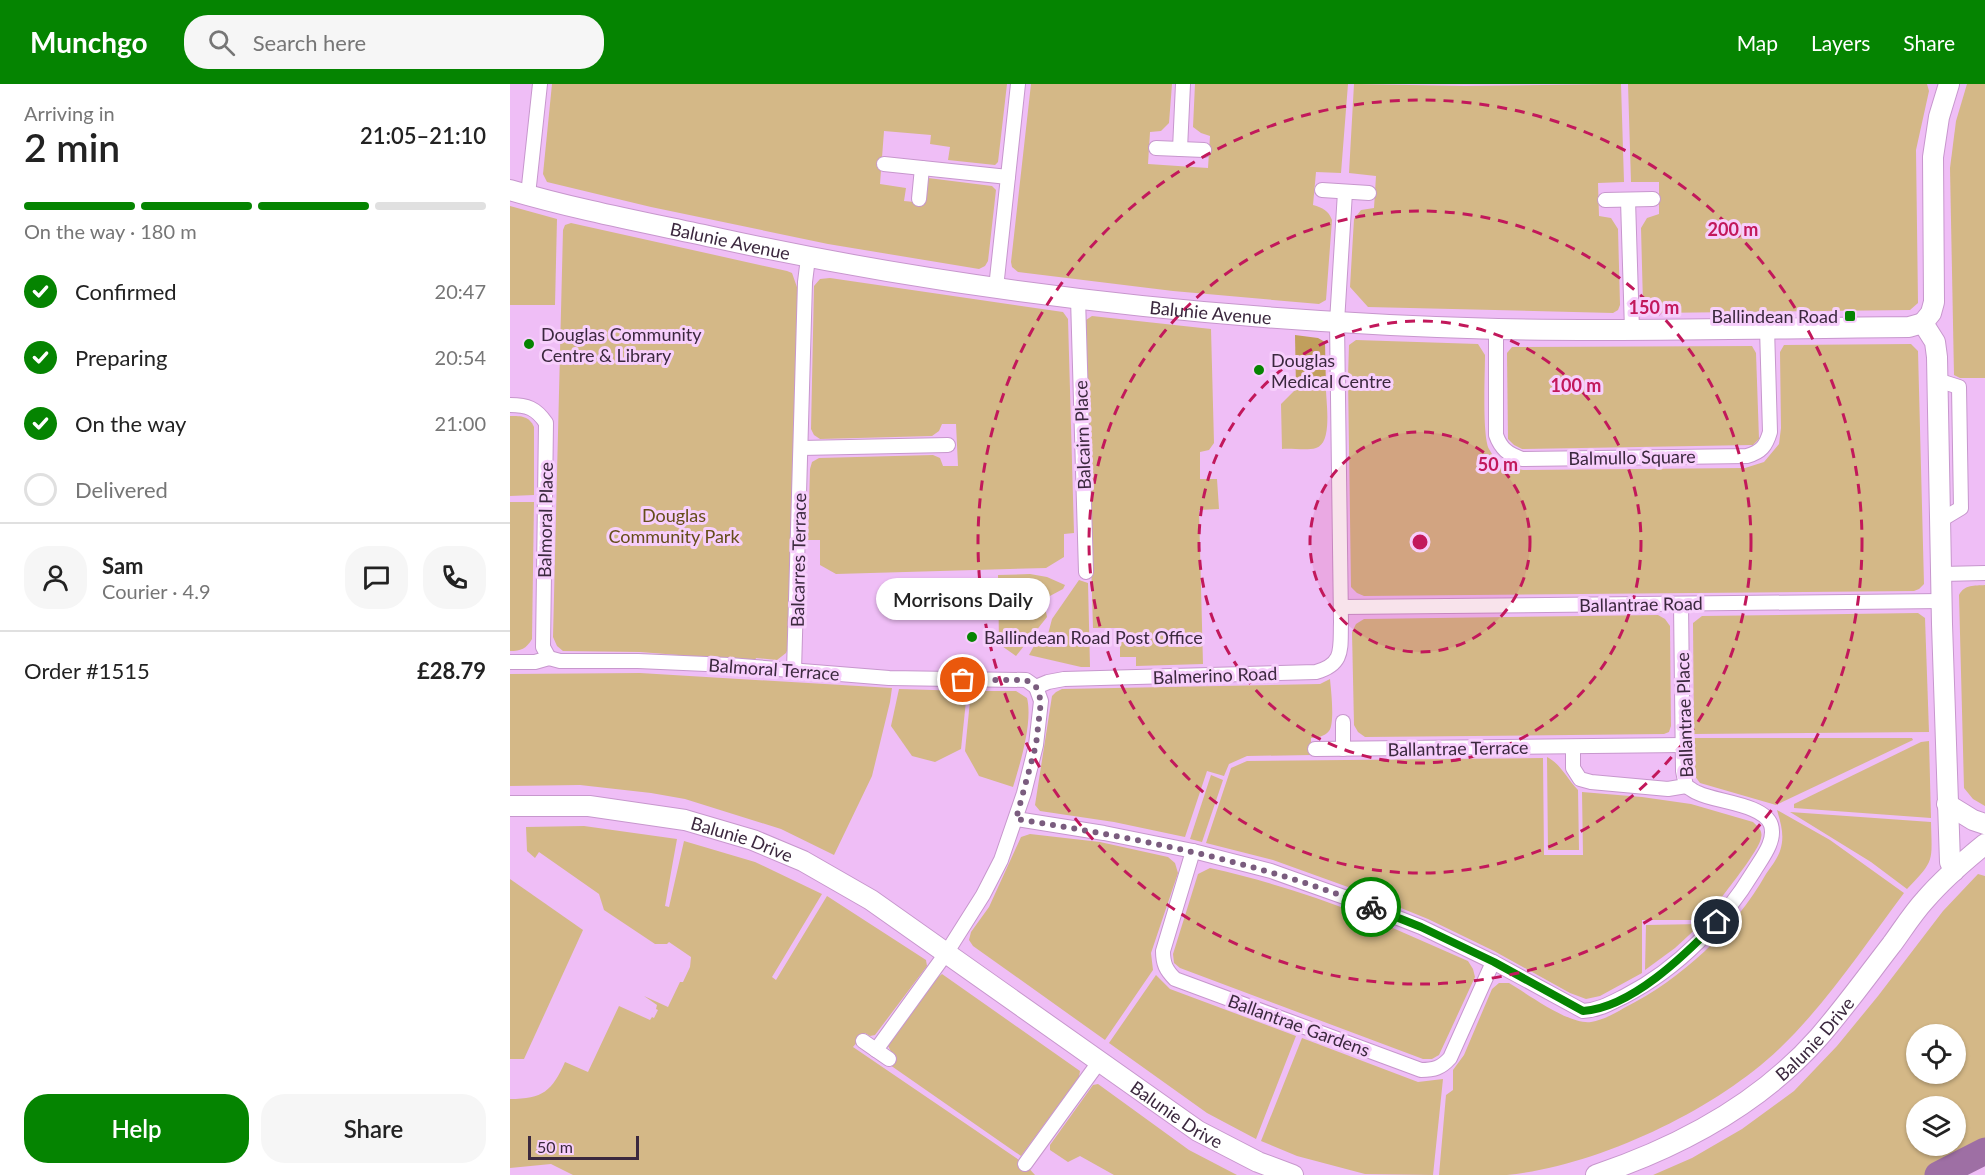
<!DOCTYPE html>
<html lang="en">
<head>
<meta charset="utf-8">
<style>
	:root { --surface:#fff; --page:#f6f6f6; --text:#222; --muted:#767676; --line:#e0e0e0; --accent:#058401 }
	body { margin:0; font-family:Lato,sans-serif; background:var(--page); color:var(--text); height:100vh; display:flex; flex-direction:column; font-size:22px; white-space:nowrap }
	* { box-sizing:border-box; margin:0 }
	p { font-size:20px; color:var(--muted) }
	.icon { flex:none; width:33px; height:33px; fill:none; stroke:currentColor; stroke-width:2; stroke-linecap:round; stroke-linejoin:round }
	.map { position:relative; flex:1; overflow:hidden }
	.sheet { display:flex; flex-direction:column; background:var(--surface); width:510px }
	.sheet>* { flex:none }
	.buttons { position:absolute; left:1396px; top:940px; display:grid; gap:12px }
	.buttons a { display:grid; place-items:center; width:60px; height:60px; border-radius:50%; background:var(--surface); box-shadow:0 2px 4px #0004; font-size:30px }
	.scale { position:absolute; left:18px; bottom:15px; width:111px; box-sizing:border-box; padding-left:6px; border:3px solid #3b283e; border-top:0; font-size:16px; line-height:21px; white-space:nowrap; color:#3b283e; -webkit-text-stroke:4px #f7cffc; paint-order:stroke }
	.pin { position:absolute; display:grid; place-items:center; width:51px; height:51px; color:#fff; margin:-26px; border:3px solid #fff; border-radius:50%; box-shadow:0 2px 6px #0007 }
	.courier { position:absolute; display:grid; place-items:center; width:60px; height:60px; margin:-30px; border:4px solid #058401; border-radius:50%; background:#fff; color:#222; box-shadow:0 2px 8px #0007 }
	.bubble { position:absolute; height:42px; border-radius:21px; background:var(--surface); box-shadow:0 2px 4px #0004; font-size:20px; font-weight:600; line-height:42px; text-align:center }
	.head em { font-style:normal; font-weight:600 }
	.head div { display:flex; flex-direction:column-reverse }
	.head { display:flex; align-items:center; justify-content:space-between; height:102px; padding:0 24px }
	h1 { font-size:39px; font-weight:600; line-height:45px }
	.bar { display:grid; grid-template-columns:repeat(4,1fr); gap:9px 6px; align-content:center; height:72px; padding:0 24px }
	.bar i { height:8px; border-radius:4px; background:var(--line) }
	.bar .active { background:var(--accent) }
	.bar p { grid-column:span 4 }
	.line { display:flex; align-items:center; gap:15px; padding:0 24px; border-top:2px solid var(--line) }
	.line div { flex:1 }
	.round { display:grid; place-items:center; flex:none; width:63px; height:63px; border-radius:24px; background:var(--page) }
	ol { padding:0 24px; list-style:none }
	li { display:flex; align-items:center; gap:18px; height:66px }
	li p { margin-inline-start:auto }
	li .icon { padding:6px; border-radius:50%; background:var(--accent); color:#fff; stroke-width:4 }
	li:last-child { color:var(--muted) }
	li i { width:33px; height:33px; border:3px solid var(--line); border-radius:50% }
	.button { display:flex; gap:12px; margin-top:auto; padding:12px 24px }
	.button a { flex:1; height:69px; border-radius:24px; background:var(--accent); color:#fff; font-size:24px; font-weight:600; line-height:69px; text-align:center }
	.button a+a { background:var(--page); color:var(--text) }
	header { display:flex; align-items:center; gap:36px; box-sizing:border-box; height:84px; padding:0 30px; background:var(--accent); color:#fff }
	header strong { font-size:28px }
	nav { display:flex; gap:33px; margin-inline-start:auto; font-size:21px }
	.search { width:420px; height:54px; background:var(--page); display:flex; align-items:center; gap:15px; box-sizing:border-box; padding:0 21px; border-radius:24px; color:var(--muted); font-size:22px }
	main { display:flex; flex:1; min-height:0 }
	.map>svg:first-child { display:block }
	.green { fill:#d4b887; fill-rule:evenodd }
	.forest { fill:#c19f5c }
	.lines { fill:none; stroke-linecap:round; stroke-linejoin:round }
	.river { stroke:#9e6fa4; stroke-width:27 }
	.street-casing { stroke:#c797cd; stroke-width:16 }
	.secondary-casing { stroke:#c797cd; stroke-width:22 }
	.street { stroke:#fff; stroke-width:14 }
	.secondary { stroke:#fff; stroke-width:20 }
	.done { stroke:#7a5c7e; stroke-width:6; stroke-dasharray:0 10.8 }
	.route { stroke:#058401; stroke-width:8 }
	.ring { fill:none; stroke:#c2185b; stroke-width:3; stroke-dasharray:10 8 }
	.poi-dot { fill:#058401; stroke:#f7cffc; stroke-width:2 }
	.labels { text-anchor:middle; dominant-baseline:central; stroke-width:6; stroke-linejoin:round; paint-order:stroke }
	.street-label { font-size:18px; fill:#3b283e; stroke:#f7cffc }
	.poi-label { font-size:18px; fill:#3b283e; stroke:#f7cffc; text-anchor:start }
	.park-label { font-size:18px; fill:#654d1a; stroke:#f7cffc }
	.centre { fill:#c2185b; stroke:#f7cffc; stroke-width:3 }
	.ring-label { font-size:18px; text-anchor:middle; font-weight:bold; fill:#c2185b; stroke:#f7cffc; stroke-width:6; stroke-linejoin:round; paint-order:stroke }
</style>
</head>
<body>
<header>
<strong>Munchgo</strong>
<div class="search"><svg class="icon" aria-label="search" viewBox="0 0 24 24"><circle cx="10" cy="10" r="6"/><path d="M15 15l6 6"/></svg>Search here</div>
<nav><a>Map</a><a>Layers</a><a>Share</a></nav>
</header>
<main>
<section class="sheet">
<div class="head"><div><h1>2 min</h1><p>Arriving in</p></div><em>21:05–21:10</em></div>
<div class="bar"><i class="active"></i><i class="active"></i><i class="active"></i><i></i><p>On the way · 180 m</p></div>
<ol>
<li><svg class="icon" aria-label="check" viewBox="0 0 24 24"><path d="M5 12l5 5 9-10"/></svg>Confirmed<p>20:47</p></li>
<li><svg class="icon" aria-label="check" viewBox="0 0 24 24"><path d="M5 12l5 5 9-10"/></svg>Preparing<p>20:54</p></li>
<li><svg class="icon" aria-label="check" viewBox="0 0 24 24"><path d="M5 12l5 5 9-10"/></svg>On the way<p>21:00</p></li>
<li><i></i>Delivered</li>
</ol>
<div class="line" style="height:108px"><a class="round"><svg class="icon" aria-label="person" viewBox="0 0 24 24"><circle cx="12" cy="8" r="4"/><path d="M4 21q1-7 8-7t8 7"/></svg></a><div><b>Sam</b><p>Courier · 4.9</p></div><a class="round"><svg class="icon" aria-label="chat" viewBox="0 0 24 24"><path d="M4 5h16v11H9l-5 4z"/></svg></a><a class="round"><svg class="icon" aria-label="phone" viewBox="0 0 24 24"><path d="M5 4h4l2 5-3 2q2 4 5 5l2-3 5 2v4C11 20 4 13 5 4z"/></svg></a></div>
<div class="line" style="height:78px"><div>Order #1515</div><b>£28.79</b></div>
<div class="button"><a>Help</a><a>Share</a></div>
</section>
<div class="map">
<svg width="1475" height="1091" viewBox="0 0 1475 1091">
	<rect width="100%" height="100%" fill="#efbef6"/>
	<g class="green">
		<polygon points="42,0 497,0 488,78 485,81 438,76 440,63 420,60 421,51 374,47 370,100 396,104 394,117 415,119 418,94 482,102 486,106 478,177 475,182 469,185 318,160 141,123 37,98 33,90"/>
		<path d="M521,0H662L659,39L651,47L640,48L638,80L698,84L700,52L691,49L683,43L685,0H838L831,89L806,88L803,121C813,124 818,126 822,136L816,216L809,220L663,207L508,188L502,183L501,178Z"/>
		<polygon points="844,0 955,2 1111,0 1114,98 1088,99 1089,132 1101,134 1108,145 1110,221 1108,226 1103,229 858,223 840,203 844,135 851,126 864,124 866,92 839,89"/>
		<polygon points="1118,0 1417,0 1419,7 1406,66 1408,219 1400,226 1143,229 1137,226 1133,220 1131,144 1137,134 1149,130 1149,98 1121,98"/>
		<polygon points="1457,0 1475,0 1475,294 1450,294 1444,291 1440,84 1446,37"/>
		<polygon points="0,122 47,135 45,221 0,221"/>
		<polygon points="61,139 277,187 282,189 288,206 280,560 276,569 267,576 246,574 245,577 130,568 53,567 47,562 43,553 53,146 55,141"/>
		<polygon points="320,194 553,228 558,235 564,449 554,450 554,473 536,484 326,490 310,481 310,456 298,456 300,385 302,378 309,374 423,371 430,374 433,382 448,382 446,340 432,340 429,347 422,352 310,355 304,351 301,345 304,202 310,195"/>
		<polygon points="582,232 701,245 704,359 699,366 690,368 690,395 707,395 709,425 689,426 693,580 626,582 626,573 610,573 610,544 583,544 574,243 576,236"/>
		<path d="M846,256L968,260L975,271C975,290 972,351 979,365C986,379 998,384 1013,386L1235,384L1254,378L1269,360L1271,344L1270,268L1274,261L1401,260L1408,267L1414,500L1409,505L1404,507L854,512L847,509L841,503L838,293L839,261Z"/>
		<polygon points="1242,262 1246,269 1249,355 1243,361 1012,365 1004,361 998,355 997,269 1002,263"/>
		<path d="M786,305H816C816,319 823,359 806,364C797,367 782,364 772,365L771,320Z"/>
		<path d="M0,332C12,332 19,332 24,343V411L0,412Z"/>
		<path d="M0,418H24L22,555C16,565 11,567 0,567Z"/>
		<polygon points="520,490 537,493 555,501 553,505 538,513 535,523 537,533 506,572 489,560 488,491"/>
		<polygon points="569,496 578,499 580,583 571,583 519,571 524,562 537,554 542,535"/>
		<path d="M1475,501V722L1463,715L1454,704L1449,511C1455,500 1464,502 1475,501Z"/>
		<polygon points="1408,529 1415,534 1419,648 1184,650 1183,539 1192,532"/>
		<polygon points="1148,531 1155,535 1160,542 1161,642 1159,648 1154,650 855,653 848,648 844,641 842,548 846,540 854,535"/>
		<polygon points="130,589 382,604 380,618 362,692 324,771 271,745 175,715 141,709 70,701 0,702 0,590"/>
		<path d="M820,595C821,606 825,639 819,647C814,653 808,653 801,654V671L737,672L719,680L714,692L697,687L675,753L604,738L530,727L525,721L542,612L546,608L552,605L810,600Z"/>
		<polygon points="389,605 457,607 451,665 425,678 402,672 381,642"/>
		<path d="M461,607H506L517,614C523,638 510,680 503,703L469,692L455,667Z"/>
		<polygon points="1184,654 1402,654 1403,656 1266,721 1190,699 1184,691"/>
		<polygon points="1419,657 1421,734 1284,724 1284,720 1411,658"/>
		<path d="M1037,673C1051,680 1057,695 1068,706L1069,766H1038Z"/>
		<path d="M1033,674L1034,771H1073L1072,708L1132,713L1181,720L1243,738C1248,743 1253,746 1251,754C1249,768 1205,821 1194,836H1132V889L1090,912L1076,915L1060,909L984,867L918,835L849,807L763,776L696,759L721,684L737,677Z"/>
		<polygon points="701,691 713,696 692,758 680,755"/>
		<path d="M1267,726L1320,756L1394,809C1355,861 1317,919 1269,965C1204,1027 1087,1082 997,1091C975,1091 952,1091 929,1091L936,1011L943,1006V986L954,971L982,905L989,899H999C1018,910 1059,941 1081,938C1093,936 1104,930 1114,924C1172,895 1224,846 1256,790C1261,783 1267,775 1270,767C1275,752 1271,740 1267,726Z"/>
		<path d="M1280,728L1421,738C1422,778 1425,776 1397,805L1361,778Z"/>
		<path d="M74,742L167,755L155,822L159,823L174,757L245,778L312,810L262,893L266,896L317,812L416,876L417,882L365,951L360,952L355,949L343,963L515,1080L525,1091H63L41,1080L0,1084V1015C33,1015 42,1007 55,978L78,988L109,922L140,936L142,933L144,934L148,926L146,925L147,921L134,912L158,923L170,898H173L180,883L181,873L159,858L157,860H145L94,826L89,810L29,768L25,774L17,767L16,743Z"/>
		<polygon points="520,750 590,758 658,773 665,779 668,789 641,869 643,886 595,956 463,862 459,856 461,848 479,823 511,753"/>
		<path d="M700,784C736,792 771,802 806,814C858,832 908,855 958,877L963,885L965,893L929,971L922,975H913L670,884L664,879L663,870L688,790Z"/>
		<path d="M1468,790L1475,792V1067L1428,1091H1143L1182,1074L1232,1045L1284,1007L1327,962L1368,912L1433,827ZM1407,951H1446V990H1407ZM1407,1023H1446V1062H1407Z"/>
		<polygon points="0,795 73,846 14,975 0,975"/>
		<polygon points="1191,840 1165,864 1135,886 1136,841"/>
		<polygon points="432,890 570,987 569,993 511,1072 380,981 384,973 378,962 427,894"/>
		<polygon points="646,891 660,905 786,952 746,1055 697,1029 599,959"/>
		<polygon points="792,954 908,998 933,995 923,1091 855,1090 787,1072 751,1057"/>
		<polygon points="588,1000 679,1066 727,1091 604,1091 570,1072 558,1078 540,1066 540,1061 583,1001"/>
	</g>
	<polygon class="forest" points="785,251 808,254 815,258 816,305 786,305"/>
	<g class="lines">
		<polyline class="river" points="1428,1091 1475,1067"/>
		<g class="street-casing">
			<g id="street">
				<polyline points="646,64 694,66"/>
				<polyline points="670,65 673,0"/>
				<polyline points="374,80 498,93"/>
				<polyline points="812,106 859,109"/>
				<polyline points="18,111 30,0"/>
				<polyline points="409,115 412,84"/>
				<polyline points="1095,116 1143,115"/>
				<polyline points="1118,116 1122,246"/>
				<polyline points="486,204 508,0"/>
				<polyline points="568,214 576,488"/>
				<path d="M986,245V351C991,365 998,370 1012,375L1237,372C1251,368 1256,362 1260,348L1257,244"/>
				<polyline points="1427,296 1449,303 1451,424 1431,436"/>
				<path d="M0,321C17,321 26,324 36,339L33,563L39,574"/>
				<polyline points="291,364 438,361"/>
				<polyline points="1432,490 1475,489"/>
				<polyline points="831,523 1432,517"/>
				<polyline points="0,578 25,578 39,574 50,577 128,577 219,581 379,594 516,596 526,603"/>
				<polyline points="284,587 295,198 298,174"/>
				<polyline points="833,638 833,665"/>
				<polyline points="1063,663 1063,684 1070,695 1081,698 1158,705 1176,702"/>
				<polyline points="805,665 1173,661"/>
				<path d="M506,735L594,749L683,767L761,787L837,814L911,843L983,878L1073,927C1089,926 1101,919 1115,912C1169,884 1213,838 1244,787C1252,774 1266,757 1261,741C1254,720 1206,718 1188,709C1184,708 1180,704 1176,702L1173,687L1171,520"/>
				<path d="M683,767L653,867C653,880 656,886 665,895L911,986C924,986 931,984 940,974L983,878"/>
				<polyline points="353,957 379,975"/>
				<path d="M366,966L437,868L473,811L491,776L514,709L526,661L531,617L526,603L538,598L554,595L806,588C835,580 830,564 831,538L827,238L835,108"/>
				<polyline points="515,1080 589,978"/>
			</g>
		</g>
		<g class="secondary-casing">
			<g id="secondary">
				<path id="s1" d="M0,106C68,126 138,139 207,154C463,210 726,238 988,245C1125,248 1262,244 1399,243L1413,239"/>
				<polyline points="1413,239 1425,258 1427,273 1432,540 1440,778 1444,787"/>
				<polyline points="1413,239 1421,229 1424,218 1423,73 1429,33 1439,0"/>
				<polyline points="1437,720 1463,736 1475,740"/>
				<path id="s2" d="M0,722H79L175,736L243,756L293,777L361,816L688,1047L748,1078L783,1091"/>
				<path id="s3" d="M1086,1091C1169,1063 1250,1020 1309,953C1335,923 1358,891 1382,860C1393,845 1403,829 1415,816C1433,795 1454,777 1475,760"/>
			</g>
		</g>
		<use href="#street" class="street"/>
		<use href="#secondary" class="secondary"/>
	</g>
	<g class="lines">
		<path class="done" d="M453,596H516L526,603L531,617L526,661L506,735C627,754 747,777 861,823"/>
		<path class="route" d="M861,823L911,843L984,878L1073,927C1121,924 1175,871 1207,838"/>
	</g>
	<circle cx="910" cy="458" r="110" fill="#c2185b" fill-opacity=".12"/>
	<g class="ring">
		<circle cx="910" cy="458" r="110"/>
		<circle cx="910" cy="458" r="221"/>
		<circle cx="910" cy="458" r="331"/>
		<circle cx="910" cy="458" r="442"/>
	</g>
	<g class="poi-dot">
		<rect x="1334" y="226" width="12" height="12" rx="3"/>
		<circle cx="19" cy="260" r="6"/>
		<circle cx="749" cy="286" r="6"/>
		<circle cx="462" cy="553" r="6"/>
	</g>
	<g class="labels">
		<g class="street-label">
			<text stroke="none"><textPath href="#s1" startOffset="226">Balunie Avenue</textPath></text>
			<text stroke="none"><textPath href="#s1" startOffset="712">Balunie Avenue</textPath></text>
			<text transform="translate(572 351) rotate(-92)">Balcairn Place</text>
			<text transform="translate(1122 373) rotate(-1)">Balmullo Square</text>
			<text transform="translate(35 436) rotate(-89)">Balmoral Place</text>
			<text transform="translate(288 476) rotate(-89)">Balcarres Terrace</text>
			<text transform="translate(1131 520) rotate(-1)">Ballantrae Road</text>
			<text transform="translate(264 585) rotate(4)">Balmoral Terrace</text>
			<text transform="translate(705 591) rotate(-2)">Balmerino Road</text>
			<text transform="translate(1174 631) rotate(-92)">Ballantrae Place</text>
			<text transform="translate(948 664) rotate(-1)">Ballantrae Terrace</text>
			<text stroke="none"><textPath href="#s2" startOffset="236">Balunie Drive</textPath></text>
			<text transform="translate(789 941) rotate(20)">Ballantrae Gardens</text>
			<text stroke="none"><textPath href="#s3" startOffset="261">Balunie Drive</textPath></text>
			<text stroke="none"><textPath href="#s2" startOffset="753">Balunie Drive</textPath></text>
		</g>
		<g class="poi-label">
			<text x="1328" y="232" text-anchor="end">Ballindean Road</text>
			<text x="31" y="250">Douglas Community<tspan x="31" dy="21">Centre &amp; Library</tspan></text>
			<text x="761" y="276">Douglas<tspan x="761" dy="21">Medical Centre</tspan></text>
			<text x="474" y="553">Ballindean Road Post Office</text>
		</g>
		<g class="park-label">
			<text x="164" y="431">Douglas<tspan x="164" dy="21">Community Park</tspan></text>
		</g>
	</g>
	<circle cx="910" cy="458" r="9" class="centre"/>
	<g class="ring-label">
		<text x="1223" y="152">200 m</text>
		<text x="1144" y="230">150 m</text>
		<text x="1066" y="308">100 m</text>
		<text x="988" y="387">50 m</text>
	</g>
</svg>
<div class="buttons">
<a><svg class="icon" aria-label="locate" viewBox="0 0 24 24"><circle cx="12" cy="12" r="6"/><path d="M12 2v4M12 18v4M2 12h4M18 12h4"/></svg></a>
<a><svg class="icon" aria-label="layers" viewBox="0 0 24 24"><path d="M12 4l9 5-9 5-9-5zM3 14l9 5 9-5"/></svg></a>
</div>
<div class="scale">50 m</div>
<div class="pin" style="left:453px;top:596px;background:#ea580c"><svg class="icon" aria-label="bag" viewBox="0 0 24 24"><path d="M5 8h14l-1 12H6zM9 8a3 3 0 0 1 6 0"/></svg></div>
<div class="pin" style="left:1207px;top:838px;background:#1f2937"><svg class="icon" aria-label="home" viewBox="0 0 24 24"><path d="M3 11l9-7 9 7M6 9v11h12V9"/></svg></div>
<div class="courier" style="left:861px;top:823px"><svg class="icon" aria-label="bike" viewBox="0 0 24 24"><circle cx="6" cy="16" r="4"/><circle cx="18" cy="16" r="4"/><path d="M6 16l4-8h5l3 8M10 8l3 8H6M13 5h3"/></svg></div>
<div class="bubble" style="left:366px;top:494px;width:174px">Morrisons Daily</div>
</div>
</main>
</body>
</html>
